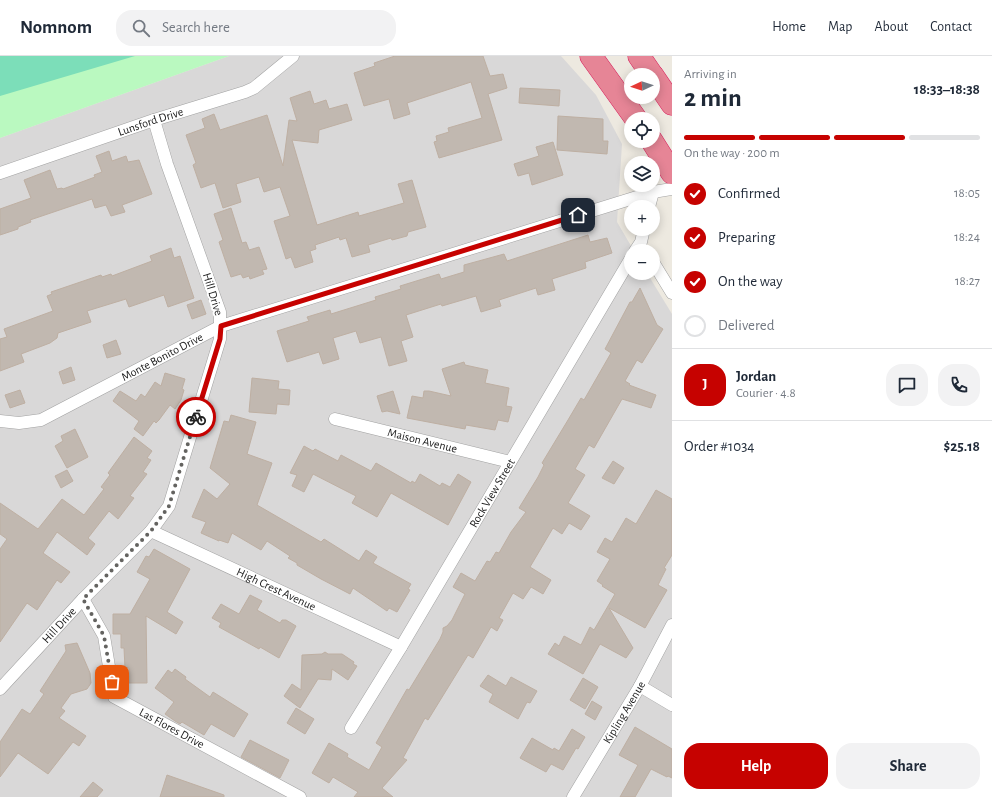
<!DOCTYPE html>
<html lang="en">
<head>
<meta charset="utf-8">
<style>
	:root { --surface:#fff; --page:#f2f2f3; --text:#1f2937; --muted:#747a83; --line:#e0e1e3; --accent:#c60200 }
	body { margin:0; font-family:"Alegreya Sans",sans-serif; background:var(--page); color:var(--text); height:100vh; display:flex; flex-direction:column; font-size:15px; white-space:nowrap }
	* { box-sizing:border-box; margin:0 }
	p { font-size:13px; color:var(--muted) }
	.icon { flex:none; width:22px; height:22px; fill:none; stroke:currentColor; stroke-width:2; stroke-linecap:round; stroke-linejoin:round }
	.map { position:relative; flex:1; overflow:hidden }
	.sheet { display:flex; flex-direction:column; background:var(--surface); width:320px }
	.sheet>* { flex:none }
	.needle { width:26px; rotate:266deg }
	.tools { position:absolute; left:624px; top:12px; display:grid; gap:8px }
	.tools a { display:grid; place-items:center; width:36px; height:36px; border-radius:50%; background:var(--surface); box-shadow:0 2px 10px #0003; font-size:20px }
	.pin { position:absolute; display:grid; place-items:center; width:34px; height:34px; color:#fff; margin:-17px; border-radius:8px; box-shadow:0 2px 6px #0006 }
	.courier { position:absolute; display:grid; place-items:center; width:40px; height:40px; margin:-20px; border:3px solid #c60200; border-radius:50%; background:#fff; color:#222; box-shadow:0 1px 5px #0007 }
	.overview em { font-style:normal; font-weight:700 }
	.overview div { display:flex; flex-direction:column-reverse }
	.overview { display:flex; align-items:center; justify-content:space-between; height:68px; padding:0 12px }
	h1 { font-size:26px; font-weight:700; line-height:30px }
	.bar { display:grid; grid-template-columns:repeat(4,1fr); gap:6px 4px; align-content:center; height:48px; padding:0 12px }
	.bar i { height:5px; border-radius:3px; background:var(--line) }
	.bar .selected { background:var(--accent) }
	.bar p { grid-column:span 4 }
	.line { display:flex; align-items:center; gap:10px; padding:0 12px; border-top:1px solid var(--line) }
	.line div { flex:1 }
	.round { display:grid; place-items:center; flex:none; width:42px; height:42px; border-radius:16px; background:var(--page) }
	ol { padding:0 12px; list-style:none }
	li { display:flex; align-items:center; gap:12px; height:44px }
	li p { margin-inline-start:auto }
	li .icon { padding:4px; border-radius:50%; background:var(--accent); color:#fff; stroke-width:4 }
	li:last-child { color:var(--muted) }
	li i { width:22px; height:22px; border:2px solid var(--line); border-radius:50% }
	.button { display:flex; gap:8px; margin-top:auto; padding:8px 12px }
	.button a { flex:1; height:46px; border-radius:16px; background:var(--accent); color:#fff; font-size:16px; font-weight:700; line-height:46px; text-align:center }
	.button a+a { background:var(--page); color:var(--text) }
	header { display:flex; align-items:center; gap:24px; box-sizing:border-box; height:56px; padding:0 20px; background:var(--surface); border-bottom:1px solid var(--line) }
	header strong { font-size:19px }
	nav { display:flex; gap:22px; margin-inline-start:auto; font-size:14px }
	.search { width:280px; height:36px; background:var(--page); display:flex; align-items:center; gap:10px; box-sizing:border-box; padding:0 14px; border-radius:16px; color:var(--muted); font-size:15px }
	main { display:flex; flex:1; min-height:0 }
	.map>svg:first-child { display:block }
	.residential { fill:#d9d8d8 }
	.park { fill:#baf9c0 }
	.pitch { fill:#7cdeb9 }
	.building { fill:#c1b8b0; stroke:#beafa2 }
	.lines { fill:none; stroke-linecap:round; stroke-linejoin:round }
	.minor-casing { stroke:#a2a2a2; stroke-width:13 }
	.motorway-casing { stroke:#d7215d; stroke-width:23 }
	.minor { stroke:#fff; stroke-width:12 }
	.motorway { stroke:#e68596; stroke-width:22 }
	.done { stroke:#646360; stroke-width:4; stroke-dasharray:0 7.2 }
	.route { stroke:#c60200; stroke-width:5 }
	.labels { text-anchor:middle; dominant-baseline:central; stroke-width:4; stroke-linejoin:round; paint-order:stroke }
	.street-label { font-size:12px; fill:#1b1b1b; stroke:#fff }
</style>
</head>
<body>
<header>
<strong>Nomnom</strong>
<div class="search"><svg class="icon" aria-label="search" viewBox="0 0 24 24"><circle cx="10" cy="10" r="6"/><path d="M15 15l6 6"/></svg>Search here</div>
<nav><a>Home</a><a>Map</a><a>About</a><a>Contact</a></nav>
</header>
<main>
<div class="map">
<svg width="672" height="741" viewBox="0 0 672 741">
	<rect width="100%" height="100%" fill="#ede9e0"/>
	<polygon class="residential" points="229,0 561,0 596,39 622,88 617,166 634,195 631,195 631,217 647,217 672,258 672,741 0,741 0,82"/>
	<polygon class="park" points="0,0 229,0 0,82"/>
	<polygon class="pitch" points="0,0 135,0 0,40"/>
	<g class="building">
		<polygon points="395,0 483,0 490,20 503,18 507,32 488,38 502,84 439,102 434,86 437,85 436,80 449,76 448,72 482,62 471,26 407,47 410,58 394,63 389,43 364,50 354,17 375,10 374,7"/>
		<polygon points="520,32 560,34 559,50 519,47"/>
		<polygon points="310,35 314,48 326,44 329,53 347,48 352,64 319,74 318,87 292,84 317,169 358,156 359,160 404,147 398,128 412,124 426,171 408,176 407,180 392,184 391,182 368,189 370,196 352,201 346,182 340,184 339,181 315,189 316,193 310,195 313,206 295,212 291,201 286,203 274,165 290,160 280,131 264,136 259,121 236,128 241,146 223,152 215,127 201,132 193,109 196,107 186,79 205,72 202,63 214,58 220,74 267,59 283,110 289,64 297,65 290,42"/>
		<polygon points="558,60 603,63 603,85 608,85 607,98 557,94"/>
		<polygon points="553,86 563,119 532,129 529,117 518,120 514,108 539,100 536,91"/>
		<polygon points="109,95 112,105 126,100 128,106 139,104 152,138 122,149 125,156 111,160 106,149 95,152 92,143 30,164 31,166 18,171 18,173 0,179 0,153 31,142 24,124 50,114 57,133 62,132 63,133 95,121 94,119 102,116 96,100"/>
		<polygon points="231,152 242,187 246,186 249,194 259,191 267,213 262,214 264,218 250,223 249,220 243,222 241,218 231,221 219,186 223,184 214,158"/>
		<polygon points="588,179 590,186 607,182 612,197 585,206 586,212 552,223 555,234 538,239 536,232 499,244 501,250 481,256 476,240 442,250 441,248 406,259 413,281 401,285 407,305 389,310 381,281 360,287 356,275 333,282 339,303 323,308 319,296 287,306 277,275 309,265 307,261 330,254 331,258 376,244 375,241 401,233 400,230 439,218 441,223 464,216 464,209 504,198 507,205"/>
		<polygon points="171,192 174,202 180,200 194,242 168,251 164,239 129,251 126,243 87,255 91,266 58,277 57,282 50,287 21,298 24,306 0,315 0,283 7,281 4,273 53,255 47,240 52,238 51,236 101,219 102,221 111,218 112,220 152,205 150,200"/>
		<polygon points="640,232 657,269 663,273 642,307 637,304 625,325 630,328 629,329 656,339 651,352 622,343 594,392 589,389 575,413 585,419 568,447 590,460 581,474 569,467 562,478 553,472 530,511 551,524 543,538 531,531 523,543 513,537 499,562 503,564 497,575 491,571 473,602 468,599 428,664 425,662 403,702 407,704 382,732 393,741 354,741 358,736 333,721 329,727 312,717 329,687 348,698 347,701 369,714 382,691 376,687 407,633 409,634 440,583 443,576 443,572 447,570 452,564 465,538 453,531 461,517 475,525 487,505 490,506 496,496 499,497 511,476 526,456 519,452 538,421 544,409 542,407 568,364 581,342 584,344 611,297 605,293 630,246 632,246"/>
		<polygon points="201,244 206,258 192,263 187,249"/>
		<polygon points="116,284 121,298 107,302 103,289"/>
		<polygon points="464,306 465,309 488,314 485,327 509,332 506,350 512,351 508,366 498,364 495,374 466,369 465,373 407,362 412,340 423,342 424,335 429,335 451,340 442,313"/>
		<polygon points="71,311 75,324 63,328 59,316"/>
		<polygon points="165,317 185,323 182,333 184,334 181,344 175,353 170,349 159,364 156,367 154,365 143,380 134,373 139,365 113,345 120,335 136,345 141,338 145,341 155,326 161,330"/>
		<polygon points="252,322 279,325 278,333 290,334 289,349 277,348 276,358 249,356"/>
		<polygon points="20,334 25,347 10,352 5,339"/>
		<polygon points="393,335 400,358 387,355 382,356 377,340"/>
		<polygon points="231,359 256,366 247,398 272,407 257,449 321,486 324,483 359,505 366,494 377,501 373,507 411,528 408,533 410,534 397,556 389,552 387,555 353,532 350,538 321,523 297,509 297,507 288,502 290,500 267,485 261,494 232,477 228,487 219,484 219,485 201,477 206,466 192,461 204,433 217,443 230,428 210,412 224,365 229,366"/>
		<polygon points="75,373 88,401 67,412 55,390 63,385 61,380"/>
		<polygon points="134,381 152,395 147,402 151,404 143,416 147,418 130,440 134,442 118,463 109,455 88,482 95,488 87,499 57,476 43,497 70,516 61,527 57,524 37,554 27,547 0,586 0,493 7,483 0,478 0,447 38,473 62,443 84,459 104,433 101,431 110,419 108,417"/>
		<polygon points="304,390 313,395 315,393 338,405 341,399 371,415 376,407 411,427 412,425 415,427 420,418 440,430 442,427 450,431 458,418 471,426 448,469 391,437 377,461 352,447 356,440 313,418 304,436 292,430 297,419 290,417"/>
		<polygon points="613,405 624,412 614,428 602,422"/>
		<polygon points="67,414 73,425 61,432 55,420"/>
		<polygon points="656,434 672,443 672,499 664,512 666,513 658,529 667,534 645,572 609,552 633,592 626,602 600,588 583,618 548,598 555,587 559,590 564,580 581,589 590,571 594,574 615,538 602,530 603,529 597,525 610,503 597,496 605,482 612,486 626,462 636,468"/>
		<polygon points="154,493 190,513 167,556 183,566 176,578 146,560 147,627 129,627 129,612 125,612 124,592 121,592 121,578 113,578 113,558 130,558 150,523 137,516 146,500 149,501"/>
		<polygon points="250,539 262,545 257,554 280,567 282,564 286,564 296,570 279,602 260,591 259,593 219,571 221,567 212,562 221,548 239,558"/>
		<polygon points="77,587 90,617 91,627 87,633 71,638 61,652 65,655 59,662 86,680 79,690 73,686 48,718 18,697 0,721 0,686 22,653 30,658 44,638 40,635 66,595 65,589"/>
		<polygon points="325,596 328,598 342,598 354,606 353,608 357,610 348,624 332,613 331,624 318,623 300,652 284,640 292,628 301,634 302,599 322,598"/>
		<polygon points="175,613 186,621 185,623 210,641 213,636 248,658 234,681 211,668 204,679 182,666 180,668 175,665 165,658 174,646 155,632 168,614 172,617"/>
		<polygon points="488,619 506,630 511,621 537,635 530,647 527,646 518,663 489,646 493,638 480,630"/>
		<polygon points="583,622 598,631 585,653 570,644"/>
		<polygon points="592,645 602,651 595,664 585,658"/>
		<polygon points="296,652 314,663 305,678 287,667"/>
		<polygon points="635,671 672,693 672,722 668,720 667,721 651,713 635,741 620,741 638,709 619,699"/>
		<polygon points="572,673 585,681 578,693 576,692 563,714 551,708 546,716 520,702 532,682 553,694 554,692 559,695"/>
		<polygon points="250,684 289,704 280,722 241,701"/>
		<polygon points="167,719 224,739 224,741 160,741"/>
		<polygon points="93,726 103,734 97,741 80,741"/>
	</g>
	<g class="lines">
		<g class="minor-casing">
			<g id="minor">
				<path id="s1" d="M0,117L154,64L245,36L254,32L293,0"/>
				<polyline points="649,151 653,136"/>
				<polyline points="635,195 641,186 644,173"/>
				<polyline points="653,206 672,237"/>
				<path id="s2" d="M335,363L510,406"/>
				<path id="s3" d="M0,365L19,367L41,364L221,270L653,136L672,133"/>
				<path id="s4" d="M151,475L401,591"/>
				<path id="s5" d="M83,543L104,580L114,641L300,741"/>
				<polyline points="640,630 672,649"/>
				<path id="s6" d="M0,633L83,543L151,475L169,450L220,283V256L167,108L154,64"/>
				<path id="s7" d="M351,672L401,591L631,202"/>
				<path id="s8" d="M573,741L640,630L672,569"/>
			</g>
		</g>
		<g class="motorway-casing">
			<g id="motorway">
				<polyline points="591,0 636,63"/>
				<polyline points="639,0 652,19"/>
				<polyline points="653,20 672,48"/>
				<polyline points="652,85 672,117"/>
			</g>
		</g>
		<use href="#minor" class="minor"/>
		<use href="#motorway" class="motorway"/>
	</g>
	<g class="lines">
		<polyline class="done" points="112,626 104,580 83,543 151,475 169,450 196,361"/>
		<polyline class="route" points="196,361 220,283 221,270 578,159"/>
	</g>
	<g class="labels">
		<g class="street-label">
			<text stroke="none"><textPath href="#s1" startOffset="159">Lunsford Drive</textPath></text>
			<text transform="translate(213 238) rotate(73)">Hill Drive</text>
			<text stroke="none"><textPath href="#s3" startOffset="178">Monte Bonito Drive</textPath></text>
			<text stroke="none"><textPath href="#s2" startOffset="90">Maison Avenue</textPath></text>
			<text stroke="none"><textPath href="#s7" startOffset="274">Rock View Street</textPath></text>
			<text stroke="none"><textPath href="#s4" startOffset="138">High Crest Avenue</textPath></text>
			<text stroke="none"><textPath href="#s6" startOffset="87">Hill Drive</textPath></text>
			<text stroke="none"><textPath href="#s8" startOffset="99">Kipling Avenue</textPath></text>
			<text stroke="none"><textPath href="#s5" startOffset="170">Las Flores Drive</textPath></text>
		</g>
	</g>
</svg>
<div class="tools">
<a><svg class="needle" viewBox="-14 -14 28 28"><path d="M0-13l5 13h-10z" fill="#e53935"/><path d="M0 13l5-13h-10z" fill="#747a83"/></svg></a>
<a><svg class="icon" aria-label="locate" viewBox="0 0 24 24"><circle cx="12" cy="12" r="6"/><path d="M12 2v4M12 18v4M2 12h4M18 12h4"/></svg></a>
<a><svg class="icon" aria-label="layers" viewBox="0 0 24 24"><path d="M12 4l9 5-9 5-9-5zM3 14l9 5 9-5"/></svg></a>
<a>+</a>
<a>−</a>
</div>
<div class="pin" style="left:112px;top:626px;background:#ea580c"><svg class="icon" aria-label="bag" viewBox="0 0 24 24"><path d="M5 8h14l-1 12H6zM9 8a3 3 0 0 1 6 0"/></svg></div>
<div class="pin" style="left:578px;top:159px;background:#1f2937"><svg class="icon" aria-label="home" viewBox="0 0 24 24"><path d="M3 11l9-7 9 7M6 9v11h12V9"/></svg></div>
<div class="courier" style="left:196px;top:361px"><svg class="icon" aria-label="bike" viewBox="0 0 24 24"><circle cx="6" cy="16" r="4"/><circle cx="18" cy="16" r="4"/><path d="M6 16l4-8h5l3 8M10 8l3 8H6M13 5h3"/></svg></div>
</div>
<section class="sheet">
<div class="overview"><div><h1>2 min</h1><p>Arriving in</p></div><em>18:33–18:38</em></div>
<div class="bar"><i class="selected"></i><i class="selected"></i><i class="selected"></i><i></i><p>On the way · 200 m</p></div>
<ol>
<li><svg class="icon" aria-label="check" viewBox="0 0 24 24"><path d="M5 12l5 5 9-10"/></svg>Confirmed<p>18:05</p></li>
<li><svg class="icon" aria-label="check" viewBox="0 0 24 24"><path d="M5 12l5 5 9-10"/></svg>Preparing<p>18:24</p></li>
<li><svg class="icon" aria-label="check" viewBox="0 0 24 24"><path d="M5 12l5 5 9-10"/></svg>On the way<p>18:27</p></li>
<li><i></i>Delivered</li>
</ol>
<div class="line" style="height:72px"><b class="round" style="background:var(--accent);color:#fff">J</b><div><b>Jordan</b><p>Courier · 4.8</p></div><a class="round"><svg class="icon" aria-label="chat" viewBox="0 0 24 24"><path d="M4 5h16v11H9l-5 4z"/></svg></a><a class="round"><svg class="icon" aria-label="phone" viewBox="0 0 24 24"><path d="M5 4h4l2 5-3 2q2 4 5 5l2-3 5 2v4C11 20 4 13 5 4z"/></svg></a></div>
<div class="line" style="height:52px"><div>Order #1034</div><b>$25.18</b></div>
<div class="button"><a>Help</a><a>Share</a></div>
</section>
</main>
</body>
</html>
